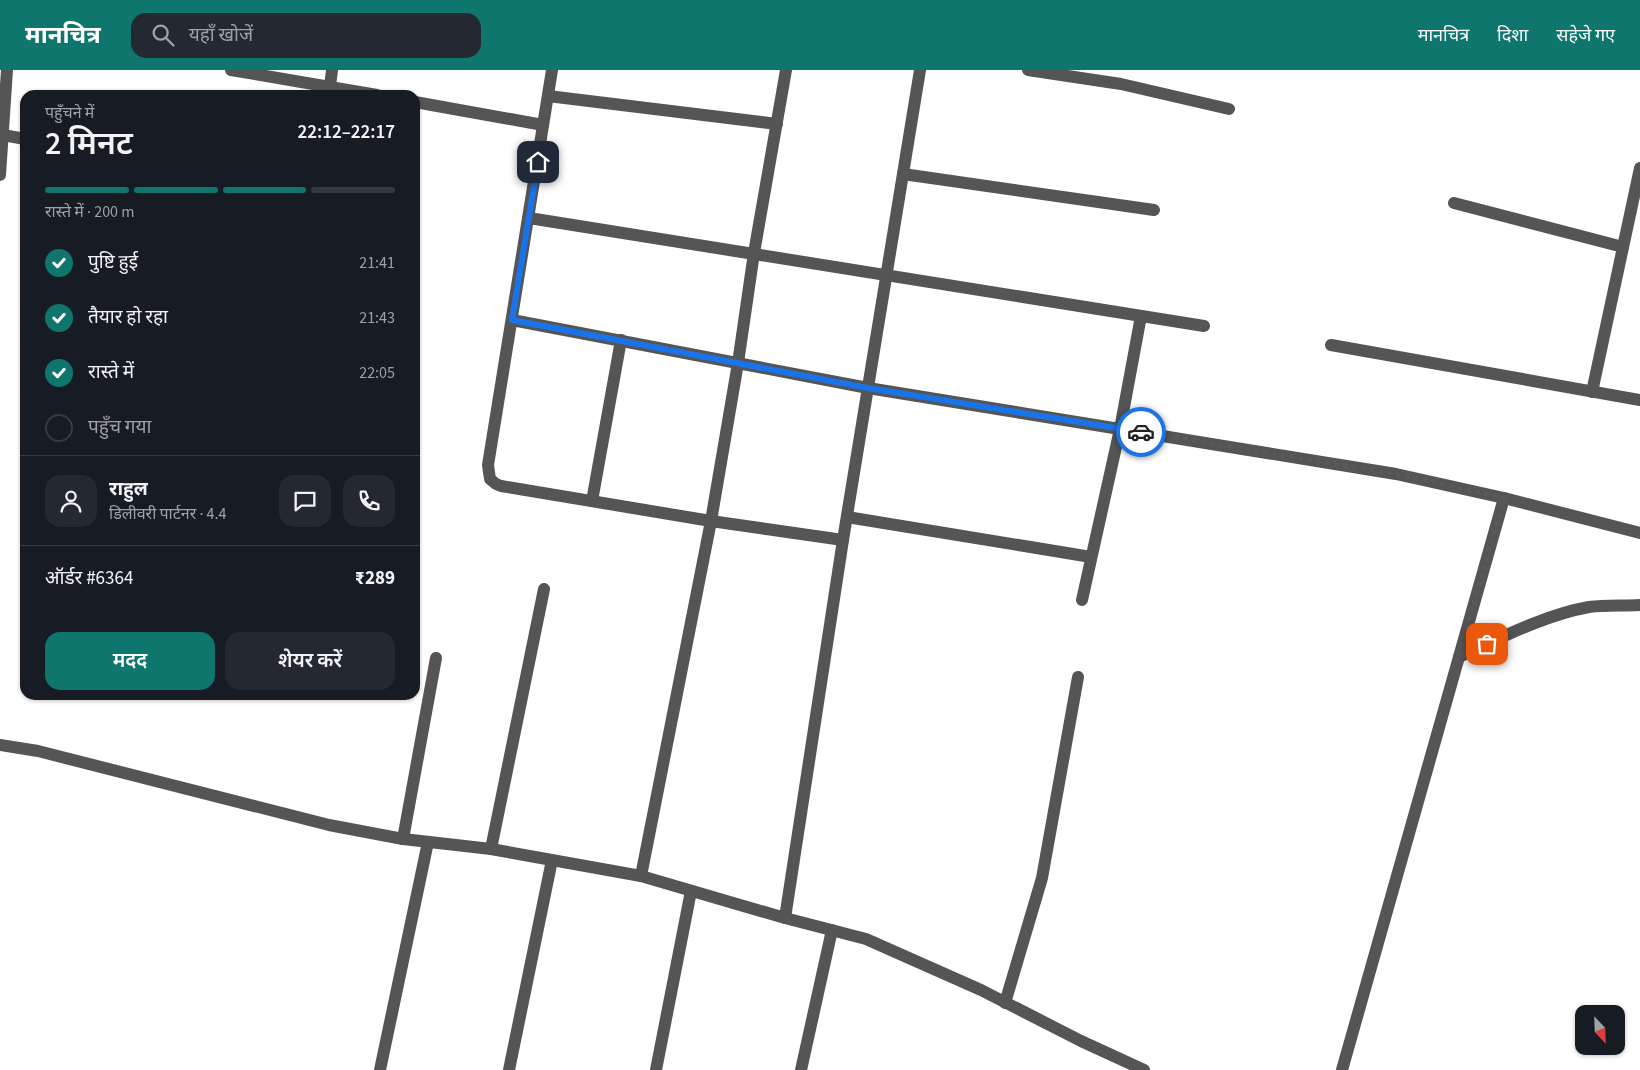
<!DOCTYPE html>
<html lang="hi">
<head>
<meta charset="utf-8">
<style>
	:root { --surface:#171b24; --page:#242831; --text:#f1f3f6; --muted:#9ea1a6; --line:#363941; --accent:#0f766e }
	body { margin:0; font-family:"Source Sans 3","Noto Sans Devanagari",sans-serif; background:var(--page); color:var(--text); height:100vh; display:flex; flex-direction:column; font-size:19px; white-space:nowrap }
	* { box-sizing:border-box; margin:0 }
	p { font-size:16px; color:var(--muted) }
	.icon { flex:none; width:28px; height:28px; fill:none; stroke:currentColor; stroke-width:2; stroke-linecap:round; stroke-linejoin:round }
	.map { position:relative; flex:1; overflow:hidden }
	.sheet { position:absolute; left:20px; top:20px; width:400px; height:610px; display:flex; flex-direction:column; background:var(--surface); border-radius:15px; box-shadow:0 1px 4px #0004 }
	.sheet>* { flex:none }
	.needle { width:32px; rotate:157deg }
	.fabs { position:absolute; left:1575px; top:935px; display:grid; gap:10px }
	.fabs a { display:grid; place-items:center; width:50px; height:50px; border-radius:10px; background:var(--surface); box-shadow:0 1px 4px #0004; font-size:25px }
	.pin { position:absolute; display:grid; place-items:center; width:42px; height:42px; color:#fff; margin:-21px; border-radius:10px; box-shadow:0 2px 8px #0006 }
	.courier { position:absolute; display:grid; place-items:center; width:50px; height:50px; margin:-25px; border:4px solid #1a73e8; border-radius:50%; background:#fff; color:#222; box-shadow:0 1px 6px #0007 }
	.overview em { font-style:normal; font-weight:600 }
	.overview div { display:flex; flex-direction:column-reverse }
	.overview { display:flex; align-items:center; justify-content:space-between; height:85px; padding:0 25px }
	h1 { font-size:32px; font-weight:600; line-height:38px }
	.bar { display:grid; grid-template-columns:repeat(4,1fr); gap:8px 5px; align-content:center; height:60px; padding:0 25px }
	.bar i { height:6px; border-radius:4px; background:var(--line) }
	.bar .current { background:var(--accent) }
	.bar p { grid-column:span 4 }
	.line { display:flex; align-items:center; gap:12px; padding:0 25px; border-top:1px solid var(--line) }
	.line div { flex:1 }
	.round { display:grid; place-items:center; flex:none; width:52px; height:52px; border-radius:15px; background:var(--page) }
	ol { padding:0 25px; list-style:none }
	li { display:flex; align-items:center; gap:15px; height:55px }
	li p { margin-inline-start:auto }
	li .icon { padding:5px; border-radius:50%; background:var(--accent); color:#fff; stroke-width:4 }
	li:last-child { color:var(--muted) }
	li i { width:28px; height:28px; border:2px solid var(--line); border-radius:50% }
	.button { display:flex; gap:10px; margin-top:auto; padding:10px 25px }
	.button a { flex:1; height:58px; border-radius:15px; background:var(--accent); color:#fff; font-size:20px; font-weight:600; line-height:58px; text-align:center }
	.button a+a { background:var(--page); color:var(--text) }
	header { display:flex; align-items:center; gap:30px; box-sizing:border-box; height:70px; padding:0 25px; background:var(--accent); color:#fff }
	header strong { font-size:24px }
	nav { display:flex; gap:28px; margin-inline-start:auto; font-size:18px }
	.search { width:350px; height:45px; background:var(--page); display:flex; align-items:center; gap:12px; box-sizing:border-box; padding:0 18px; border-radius:15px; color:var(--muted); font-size:19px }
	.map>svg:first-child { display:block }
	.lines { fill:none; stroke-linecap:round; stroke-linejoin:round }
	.minor { stroke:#555; stroke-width:12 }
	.done { stroke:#595959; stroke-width:5; stroke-dasharray:0 9 }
	.route { stroke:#1a73e8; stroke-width:6 }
</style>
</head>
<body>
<header>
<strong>मानचित्र</strong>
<div class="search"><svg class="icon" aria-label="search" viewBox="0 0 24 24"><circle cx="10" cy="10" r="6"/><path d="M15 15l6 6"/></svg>यहाँ खोजें</div>
<nav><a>मानचित्र</a><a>दिशा</a><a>सहेजे गए</a></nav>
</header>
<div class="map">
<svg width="1640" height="1000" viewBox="0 0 1640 1000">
	<rect width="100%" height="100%" fill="#fff"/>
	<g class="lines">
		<g class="minor">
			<polyline points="231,0 377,25"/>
			<polyline points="552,0 488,395 490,409 496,414 501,416 711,451 843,470"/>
			<polyline points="1028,0 1121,14 1229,39"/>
			<polyline points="330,16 332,0"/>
			<polyline points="548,26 777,54"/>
			<polyline points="415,32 543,55"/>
			<polyline points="3,65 25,69"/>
			<polyline points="903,104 1154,140"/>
			<polyline points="0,105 7,0"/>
			<polyline points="1454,133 1623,177"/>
			<polyline points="529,148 1204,256"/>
			<polyline points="512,250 868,318 1396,404 1504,428 1640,463"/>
			<polyline points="1331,275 1640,330"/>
			<polyline points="1592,322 1640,98"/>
			<polyline points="592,431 621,270"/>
			<polyline points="847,447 1091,487"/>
			<polyline points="1082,530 1120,359 1141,246"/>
			<path d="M1459,587C1501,568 1544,545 1589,537C1606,535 1623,536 1640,535"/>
			<polyline points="0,675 38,681 329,755 403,769 491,779 641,806 785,848 866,869 981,920 1081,971 1144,1000"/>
			<polyline points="403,769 436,588"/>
			<polyline points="491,779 544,519"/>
			<polyline points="641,806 711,451 738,293 754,183 786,0"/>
			<polyline points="785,848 843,470 920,0"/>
			<polyline points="1005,933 1042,808 1078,607"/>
			<polyline points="380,1000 428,772"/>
			<polyline points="509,1000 552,790"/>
			<polyline points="656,1000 691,821"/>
			<polyline points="801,1000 832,860"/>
			<polyline points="1342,1000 1504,428"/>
		</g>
	</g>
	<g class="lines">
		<polyline class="done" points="1141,362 1396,404 1504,428 1459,586 1487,574"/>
		<polyline class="route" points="538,92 512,250 868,318 1141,362"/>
	</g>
</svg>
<div class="fabs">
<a><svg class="needle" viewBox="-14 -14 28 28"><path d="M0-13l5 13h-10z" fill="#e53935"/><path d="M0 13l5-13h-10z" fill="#9ea1a6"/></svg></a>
</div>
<div class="pin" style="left:1487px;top:574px;background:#ea580c"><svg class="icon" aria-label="bag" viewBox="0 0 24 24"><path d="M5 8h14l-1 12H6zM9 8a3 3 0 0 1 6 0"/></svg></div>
<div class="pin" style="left:538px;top:92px;background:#1f2937"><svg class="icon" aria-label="home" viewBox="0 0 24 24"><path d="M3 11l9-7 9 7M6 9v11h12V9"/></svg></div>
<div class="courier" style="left:1141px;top:362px"><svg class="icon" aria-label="car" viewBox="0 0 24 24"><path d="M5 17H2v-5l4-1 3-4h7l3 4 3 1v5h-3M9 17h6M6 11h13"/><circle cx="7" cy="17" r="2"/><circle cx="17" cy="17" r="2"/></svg></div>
<section class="sheet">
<div class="overview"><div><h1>2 मिनट</h1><p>पहुँचने में</p></div><em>22:12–22:17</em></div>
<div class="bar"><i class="current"></i><i class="current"></i><i class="current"></i><i></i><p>रास्ते में · 200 m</p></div>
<ol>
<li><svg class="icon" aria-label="check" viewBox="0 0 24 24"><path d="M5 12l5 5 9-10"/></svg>पुष्टि हुई<p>21:41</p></li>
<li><svg class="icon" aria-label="check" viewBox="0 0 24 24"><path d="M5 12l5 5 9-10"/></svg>तैयार हो रहा<p>21:43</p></li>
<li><svg class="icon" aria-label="check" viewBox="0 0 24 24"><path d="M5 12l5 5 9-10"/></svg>रास्ते में<p>22:05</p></li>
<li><i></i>पहुँच गया</li>
</ol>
<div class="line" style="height:90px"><a class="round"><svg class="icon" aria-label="person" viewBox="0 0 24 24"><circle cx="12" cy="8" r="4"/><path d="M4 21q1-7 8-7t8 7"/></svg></a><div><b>राहुल</b><p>डिलीवरी पार्टनर · 4.4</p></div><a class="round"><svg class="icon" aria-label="chat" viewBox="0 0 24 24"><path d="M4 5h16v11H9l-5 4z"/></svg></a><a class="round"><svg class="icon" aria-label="phone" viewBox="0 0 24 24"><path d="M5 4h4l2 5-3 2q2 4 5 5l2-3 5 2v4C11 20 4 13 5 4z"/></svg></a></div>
<div class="line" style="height:65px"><div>ऑर्डर #6364</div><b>₹289</b></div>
<div class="button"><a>मदद</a><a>शेयर करें</a></div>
</section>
</div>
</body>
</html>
